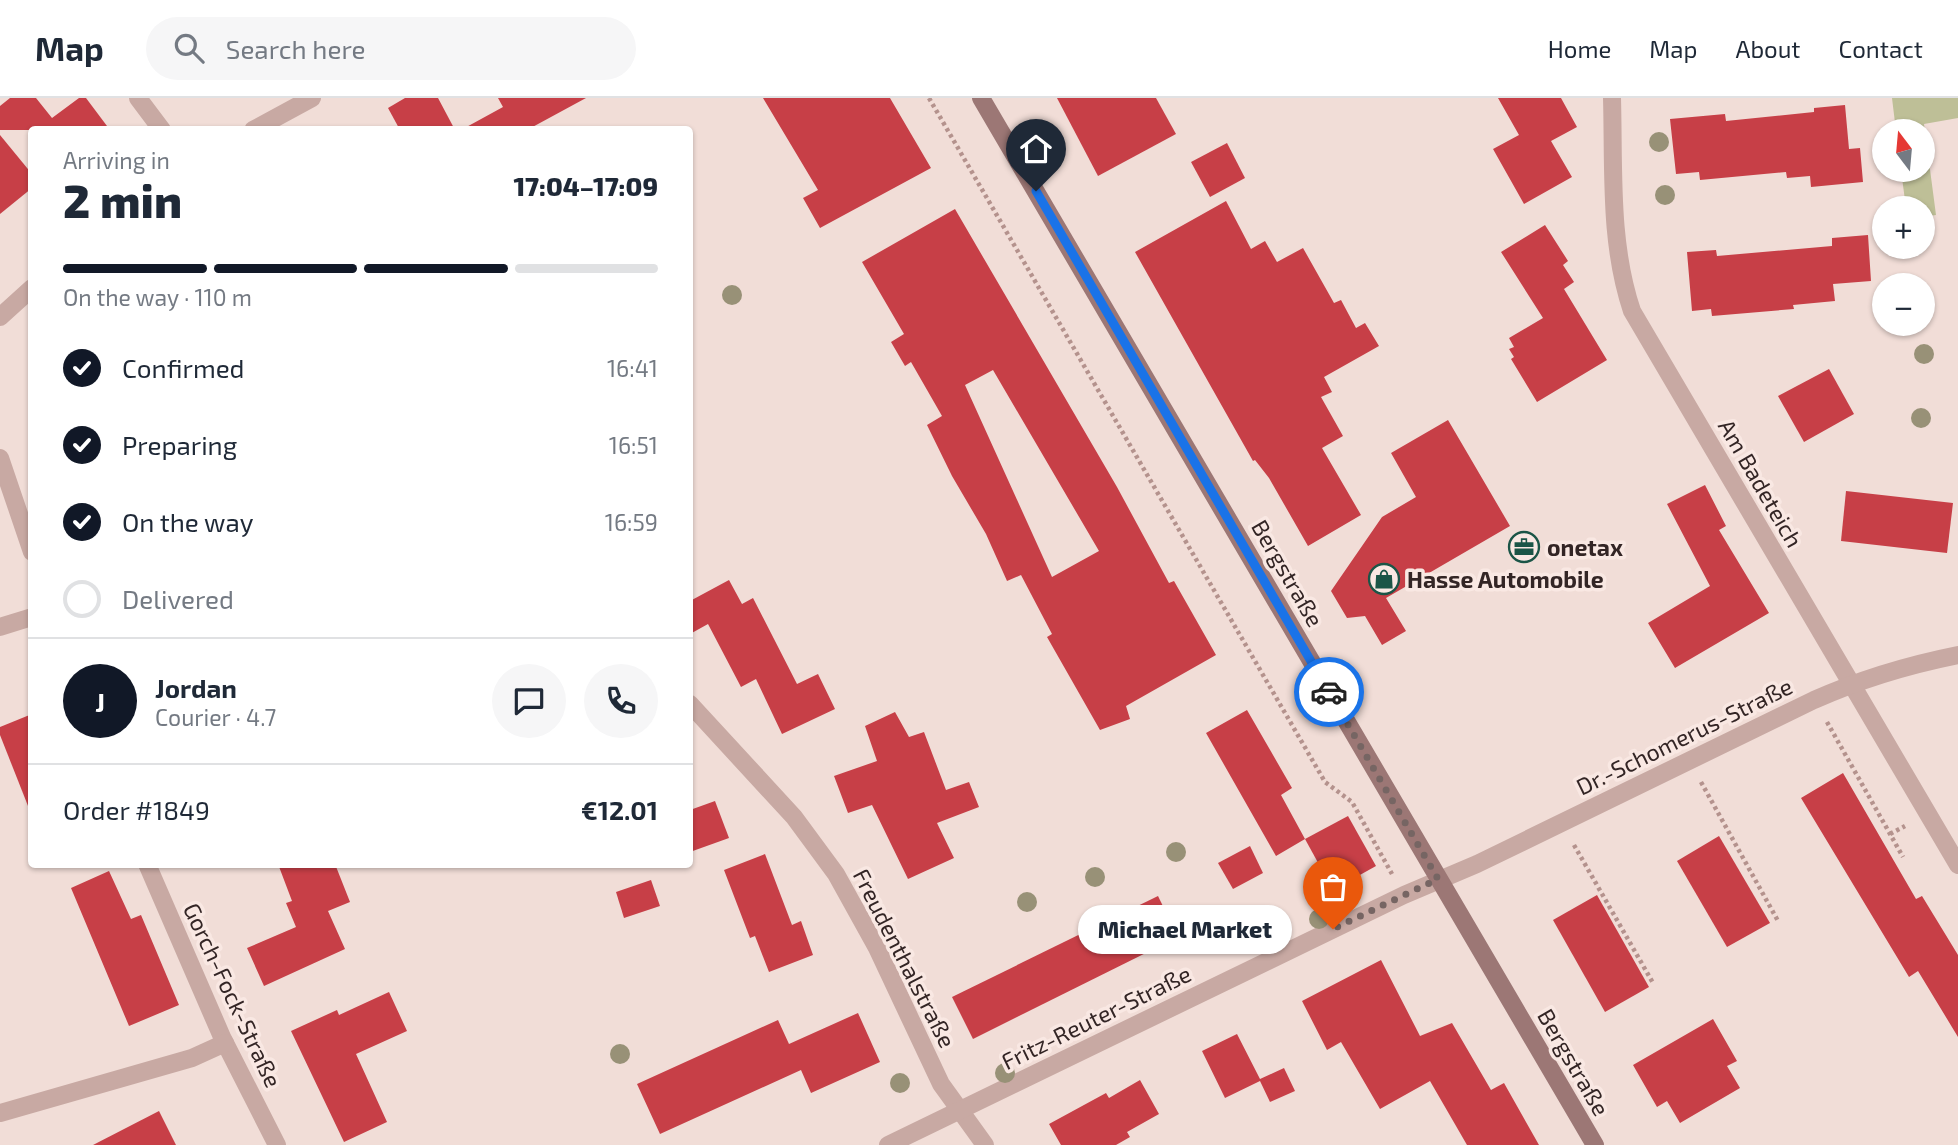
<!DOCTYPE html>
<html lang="en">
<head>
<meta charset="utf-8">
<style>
	:root { --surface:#fff; --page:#f6f6f7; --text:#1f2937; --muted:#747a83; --line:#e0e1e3; --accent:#111827 }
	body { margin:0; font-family:"Exo 2",sans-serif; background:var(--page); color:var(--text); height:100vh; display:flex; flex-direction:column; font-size:26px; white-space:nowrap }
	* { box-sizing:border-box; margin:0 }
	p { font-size:23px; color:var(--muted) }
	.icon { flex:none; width:38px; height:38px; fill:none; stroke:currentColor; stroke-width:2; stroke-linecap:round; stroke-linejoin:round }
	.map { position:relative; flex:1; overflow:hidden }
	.details { position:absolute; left:28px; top:28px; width:665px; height:742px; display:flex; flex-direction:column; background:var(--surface); border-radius:7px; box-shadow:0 2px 5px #0004 }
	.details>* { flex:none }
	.needle { width:46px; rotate:344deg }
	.buttons { position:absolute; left:1872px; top:21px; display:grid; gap:14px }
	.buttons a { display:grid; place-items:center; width:63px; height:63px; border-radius:50%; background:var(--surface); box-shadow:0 2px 5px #0004; font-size:35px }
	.pin { position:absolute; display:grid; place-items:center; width:60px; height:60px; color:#fff; margin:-72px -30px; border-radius:50% 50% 50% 0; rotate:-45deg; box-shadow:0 0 7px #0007 }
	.pin .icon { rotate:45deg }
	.courier { position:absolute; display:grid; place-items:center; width:70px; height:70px; margin:-35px; border:5px solid #1a73e8; border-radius:50%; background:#fff; color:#222; box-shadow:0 2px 9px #0007 }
	.bubble { position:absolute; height:49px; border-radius:24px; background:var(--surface); box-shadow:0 2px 5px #0004; font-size:23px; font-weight:800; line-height:49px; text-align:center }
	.summary em { font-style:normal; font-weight:800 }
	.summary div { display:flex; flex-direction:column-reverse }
	.summary { display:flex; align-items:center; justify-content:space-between; height:119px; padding:0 35px }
	h1 { font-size:46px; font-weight:800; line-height:52px }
	.bar { display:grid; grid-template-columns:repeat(4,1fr); gap:10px 7px; align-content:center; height:84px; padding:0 35px }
	.bar i { height:9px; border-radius:5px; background:var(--line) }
	.bar .active { background:var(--accent) }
	.bar p { grid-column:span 4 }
	.line { display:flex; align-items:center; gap:18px; padding:0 35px; border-top:2px solid var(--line) }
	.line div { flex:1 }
	.round { display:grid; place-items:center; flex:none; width:74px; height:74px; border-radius:37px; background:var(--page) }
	ol { padding:0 35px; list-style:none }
	li { display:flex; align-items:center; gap:21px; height:77px }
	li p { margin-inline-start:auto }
	li .icon { padding:7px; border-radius:50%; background:var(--accent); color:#fff; stroke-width:4 }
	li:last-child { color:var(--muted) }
	li i { width:38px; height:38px; border:4px solid var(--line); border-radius:50% }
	header { display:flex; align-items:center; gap:42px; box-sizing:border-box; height:98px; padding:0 35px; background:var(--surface); border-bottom:2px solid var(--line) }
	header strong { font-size:33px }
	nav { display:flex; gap:38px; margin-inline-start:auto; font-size:24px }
	.search { width:490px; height:63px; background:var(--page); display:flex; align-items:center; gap:18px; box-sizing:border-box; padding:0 24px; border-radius:38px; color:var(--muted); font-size:26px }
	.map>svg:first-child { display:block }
	.green { fill:#bebf97 }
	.building { fill:#c73f47; fill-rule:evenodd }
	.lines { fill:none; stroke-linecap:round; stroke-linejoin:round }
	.path { stroke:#b4928d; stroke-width:4.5; stroke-dasharray:3.5 3.5; stroke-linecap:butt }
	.minor { stroke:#c8a9a3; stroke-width:18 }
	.secondary { stroke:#9c7775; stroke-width:18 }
	.tree { fill:#989177 }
	.done { stroke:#766563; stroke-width:7; stroke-dasharray:0 12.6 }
	.route { stroke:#1a73e8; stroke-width:9 }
	.labels { text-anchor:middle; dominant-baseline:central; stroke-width:7; stroke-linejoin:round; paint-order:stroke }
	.street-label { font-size:23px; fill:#332525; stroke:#f9e8e3 }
	.poi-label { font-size:23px; font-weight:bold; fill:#332525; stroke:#f9e8e3; text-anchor:start }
</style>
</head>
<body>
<header>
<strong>Map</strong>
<div class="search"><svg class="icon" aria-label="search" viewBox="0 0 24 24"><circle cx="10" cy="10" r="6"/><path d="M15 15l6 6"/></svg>Search here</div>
<nav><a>Home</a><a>Map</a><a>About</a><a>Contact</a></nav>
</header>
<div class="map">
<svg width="1958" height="1047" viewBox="0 0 1958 1047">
	<rect width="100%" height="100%" fill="#f1ddd7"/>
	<polygon class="green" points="1892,0 1958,0 1958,20 1924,26 1936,117 1923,119 1923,110 1906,110 1901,72 1923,72 1923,33 1896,33"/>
	<g class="building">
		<polygon points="10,0 36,0 52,20 79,0 86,0 110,32 0,32 0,8"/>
		<polygon points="405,0 438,0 455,32 400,32 388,10"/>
		<polygon points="498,0 586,0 527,32 461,32 503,9"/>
		<polygon points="763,0 890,0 931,70 820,130 803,100 818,92"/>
		<polygon points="1057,0 1156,0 1176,36 1098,78"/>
		<polygon points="1498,0 1561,0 1577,29 1551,43 1572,79 1524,106 1493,51 1519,37"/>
		<polygon points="1845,7 1849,51 1860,50 1863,84 1811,89 1810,78 1787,80 1786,74 1700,82 1699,74 1676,76 1670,21 1725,16 1726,23 1814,14 1814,10"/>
		<polygon points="0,37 32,76 32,90 0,116"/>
		<polygon points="1227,45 1245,80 1210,99 1191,64"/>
		<polygon points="1226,103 1251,151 1265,143 1277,164 1303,150 1334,205 1341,202 1356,230 1365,225 1379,248 1324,279 1332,294 1321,299 1343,338 1322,350 1361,417 1308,448 1269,380 1255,362 1253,363 1135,154"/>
		<path d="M955,111L1117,389L1169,485L1174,483L1216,557L1126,608L1130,621L1100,632L1047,539L1052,536L1021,477L1007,483L986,436L952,378L927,327L942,318L911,264L905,268L891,244L904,236L862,164ZM993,272L1099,453L1052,479L965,287Z"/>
		<polygon points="1545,127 1568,163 1563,167 1574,184 1564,191 1607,262 1537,304 1511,261 1514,259 1509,251 1514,249 1509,240 1543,220 1501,154"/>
		<polygon points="1868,137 1871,183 1833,186 1835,203 1793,207 1794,211 1712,218 1711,211 1692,213 1687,154 1716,152 1717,158 1832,148 1832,140"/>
		<polygon points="1829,271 1854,316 1804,344 1778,298"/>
		<polygon points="1448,322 1510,428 1386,500 1406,533 1382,547 1365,518 1347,520 1331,493 1382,419 1416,399 1391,355"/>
		<polygon points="1705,387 1726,428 1719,432 1769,515 1675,570 1648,525 1710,488 1667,406"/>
		<polygon points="1846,393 1953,405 1947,455 1841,443"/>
		<polygon points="729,482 742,506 753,500 797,586 818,576 835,611 782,636 756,581 741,589 708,526 690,536 690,503"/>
		<polygon points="1247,612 1292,690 1281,697 1305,741 1276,758 1206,635"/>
		<polygon points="895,614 909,639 924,634 946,692 969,684 979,709 937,725 954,760 908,781 872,707 848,715 834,678 877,663 865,628"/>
		<polygon points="32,616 32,713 30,713 0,637 0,629"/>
		<polygon points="1843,675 1916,801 1922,798 1958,857 1958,939 1918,873 1909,879 1801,700"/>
		<polygon points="715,703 729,740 690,754 690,712"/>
		<polygon points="1348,718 1376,768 1333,792 1305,741"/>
		<polygon points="1719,738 1770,825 1727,849 1677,763"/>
		<polygon points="1250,748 1263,775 1233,791 1218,765"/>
		<polygon points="765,756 792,827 801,823 813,857 769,874 755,838 750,840 724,772"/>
		<polygon points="278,766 335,766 350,804 328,813 345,851 264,888 247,850 296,829 286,805 292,803"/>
		<polygon points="109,773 131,821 141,817 179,907 129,928 71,790"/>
		<polygon points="651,782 660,808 624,820 616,794"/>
		<polygon points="1597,797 1649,889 1605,914 1553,822"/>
		<polygon points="1158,798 1178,839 973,941 952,899"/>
		<polygon points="1381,862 1420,938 1452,925 1491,992 1504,985 1539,1047 1467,1047 1430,983 1380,1011 1341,944 1327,952 1302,903"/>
		<polygon points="389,894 407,933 356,956 387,1024 344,1044 291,933 337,912 339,917"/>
		<polygon points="858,915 880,964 811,995 801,972 660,1036 637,986 778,922 789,946"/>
		<polygon points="1713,921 1737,963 1727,968 1740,990 1680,1025 1667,1003 1657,1009 1633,967"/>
		<polygon points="1237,936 1260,981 1284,970 1295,993 1270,1004 1260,983 1225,1000 1202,953"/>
		<polygon points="1140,982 1159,1016 1127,1034 1130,1039 1116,1047 1061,1047 1049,1026 1106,995 1109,1000"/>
		<polygon points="159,1013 176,1047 93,1047"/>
	</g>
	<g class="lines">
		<g class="path">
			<polyline points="929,0 1325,684 1352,704 1392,776"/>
			<polyline points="1827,624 1903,759"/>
			<polyline points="1701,684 1778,823"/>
			<polyline points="1890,736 1905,728"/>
			<polyline points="1574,747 1653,885"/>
		</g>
		<g class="minor">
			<polyline points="138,0 162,32"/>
			<path d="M1612,0C1614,71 1609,145 1632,213L1958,767"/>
			<polyline points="253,32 312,0"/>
			<polyline points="0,219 32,190"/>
			<polyline points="0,360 32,454"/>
			<polyline points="0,529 32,519"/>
			<polyline points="690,606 794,719 836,776 877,850 941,986 985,1047"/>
			<polyline points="147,766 222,939 277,1047"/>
			<polyline points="0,1015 192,960 225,945"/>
			<path d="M888,1047L1404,797L1477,766L1814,602C1861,581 1908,567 1958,557"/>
		</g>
		<polyline class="secondary" points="981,0 1595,1047"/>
	</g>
	<g class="tree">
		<circle cx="1659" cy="44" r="10"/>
		<circle cx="1665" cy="97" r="10"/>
		<circle cx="732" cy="197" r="10"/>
		<circle cx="1924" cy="256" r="10"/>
		<circle cx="1921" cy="320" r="10"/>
		<circle cx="1176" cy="754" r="10"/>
		<circle cx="1095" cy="779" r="10"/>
		<circle cx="1027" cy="804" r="10"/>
		<circle cx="1319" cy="821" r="10"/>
		<circle cx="620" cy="956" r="10"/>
		<circle cx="1005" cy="975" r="10"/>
		<circle cx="900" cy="985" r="10"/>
	</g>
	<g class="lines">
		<polyline class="done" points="1329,594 1438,781 1333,831"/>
		<polyline class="route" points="1036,93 1329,594"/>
	</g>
	<defs>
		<g id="office-ring" transform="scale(1.575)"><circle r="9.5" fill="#f9e8e3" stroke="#1b5547" stroke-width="1.5"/><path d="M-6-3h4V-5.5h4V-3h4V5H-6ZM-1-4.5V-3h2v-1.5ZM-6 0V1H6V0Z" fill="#1b5547"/></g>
		<g id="shop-ring" transform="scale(1.575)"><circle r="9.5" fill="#f9e8e3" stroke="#1b5547" stroke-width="1.5"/><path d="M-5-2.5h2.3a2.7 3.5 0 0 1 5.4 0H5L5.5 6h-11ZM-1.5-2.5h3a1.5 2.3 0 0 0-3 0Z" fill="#1b5547"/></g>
	</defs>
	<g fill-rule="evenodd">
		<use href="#office-ring" x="1524" y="449"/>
		<use href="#shop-ring" x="1384" y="481"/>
	</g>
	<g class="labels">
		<g class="street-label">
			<text transform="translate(1761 385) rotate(60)">Am Badeteich</text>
			<text transform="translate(1288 475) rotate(60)">Bergstraße</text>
			<text transform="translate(1684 638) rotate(-26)">Dr.-Schomerus-Straße</text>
			<text transform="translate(905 860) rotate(63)">Freudenthalstraße</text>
			<text transform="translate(233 897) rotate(65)">Gorch-Fock-Straße</text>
			<text transform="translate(1096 919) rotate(-26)">Fritz-Reuter-Straße</text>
			<text transform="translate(1574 964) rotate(60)">Bergstraße</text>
		</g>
		<g class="poi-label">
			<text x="1547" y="449">onetax</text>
			<text x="1407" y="481">Hasse Automobile</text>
		</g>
	</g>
</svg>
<div class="buttons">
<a><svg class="needle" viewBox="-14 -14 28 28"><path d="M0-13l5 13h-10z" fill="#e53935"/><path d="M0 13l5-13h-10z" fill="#747a83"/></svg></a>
<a>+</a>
<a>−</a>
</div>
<div class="pin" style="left:1333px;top:831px;background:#ea580c"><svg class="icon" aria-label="bag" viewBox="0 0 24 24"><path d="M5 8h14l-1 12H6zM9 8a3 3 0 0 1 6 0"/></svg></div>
<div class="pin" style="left:1036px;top:93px;background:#1f2937"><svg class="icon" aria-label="home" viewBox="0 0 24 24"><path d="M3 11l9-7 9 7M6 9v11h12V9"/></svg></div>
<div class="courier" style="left:1329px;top:594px"><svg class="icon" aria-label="car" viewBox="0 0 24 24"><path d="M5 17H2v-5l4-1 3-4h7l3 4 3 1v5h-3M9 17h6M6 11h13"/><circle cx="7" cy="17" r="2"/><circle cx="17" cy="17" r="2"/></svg></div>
<div class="bubble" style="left:1078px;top:807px;width:214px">Michael Market</div>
<section class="details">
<div class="summary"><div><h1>2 min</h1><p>Arriving in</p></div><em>17:04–17:09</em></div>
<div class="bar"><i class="active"></i><i class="active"></i><i class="active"></i><i></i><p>On the way · 110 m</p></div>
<ol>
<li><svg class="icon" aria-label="check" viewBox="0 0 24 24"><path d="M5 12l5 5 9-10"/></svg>Confirmed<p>16:41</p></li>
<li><svg class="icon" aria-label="check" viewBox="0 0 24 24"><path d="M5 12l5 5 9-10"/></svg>Preparing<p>16:51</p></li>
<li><svg class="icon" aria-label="check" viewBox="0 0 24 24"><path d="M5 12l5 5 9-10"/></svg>On the way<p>16:59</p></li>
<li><i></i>Delivered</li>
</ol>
<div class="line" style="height:126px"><b class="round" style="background:var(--accent);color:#fff">J</b><div><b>Jordan</b><p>Courier · 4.7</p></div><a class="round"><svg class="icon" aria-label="chat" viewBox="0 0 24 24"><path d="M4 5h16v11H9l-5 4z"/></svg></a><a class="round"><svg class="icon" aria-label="phone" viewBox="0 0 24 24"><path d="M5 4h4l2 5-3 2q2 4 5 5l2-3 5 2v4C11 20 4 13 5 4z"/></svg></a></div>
<div class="line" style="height:91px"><div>Order #1849</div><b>€12.01</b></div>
</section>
</div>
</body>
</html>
